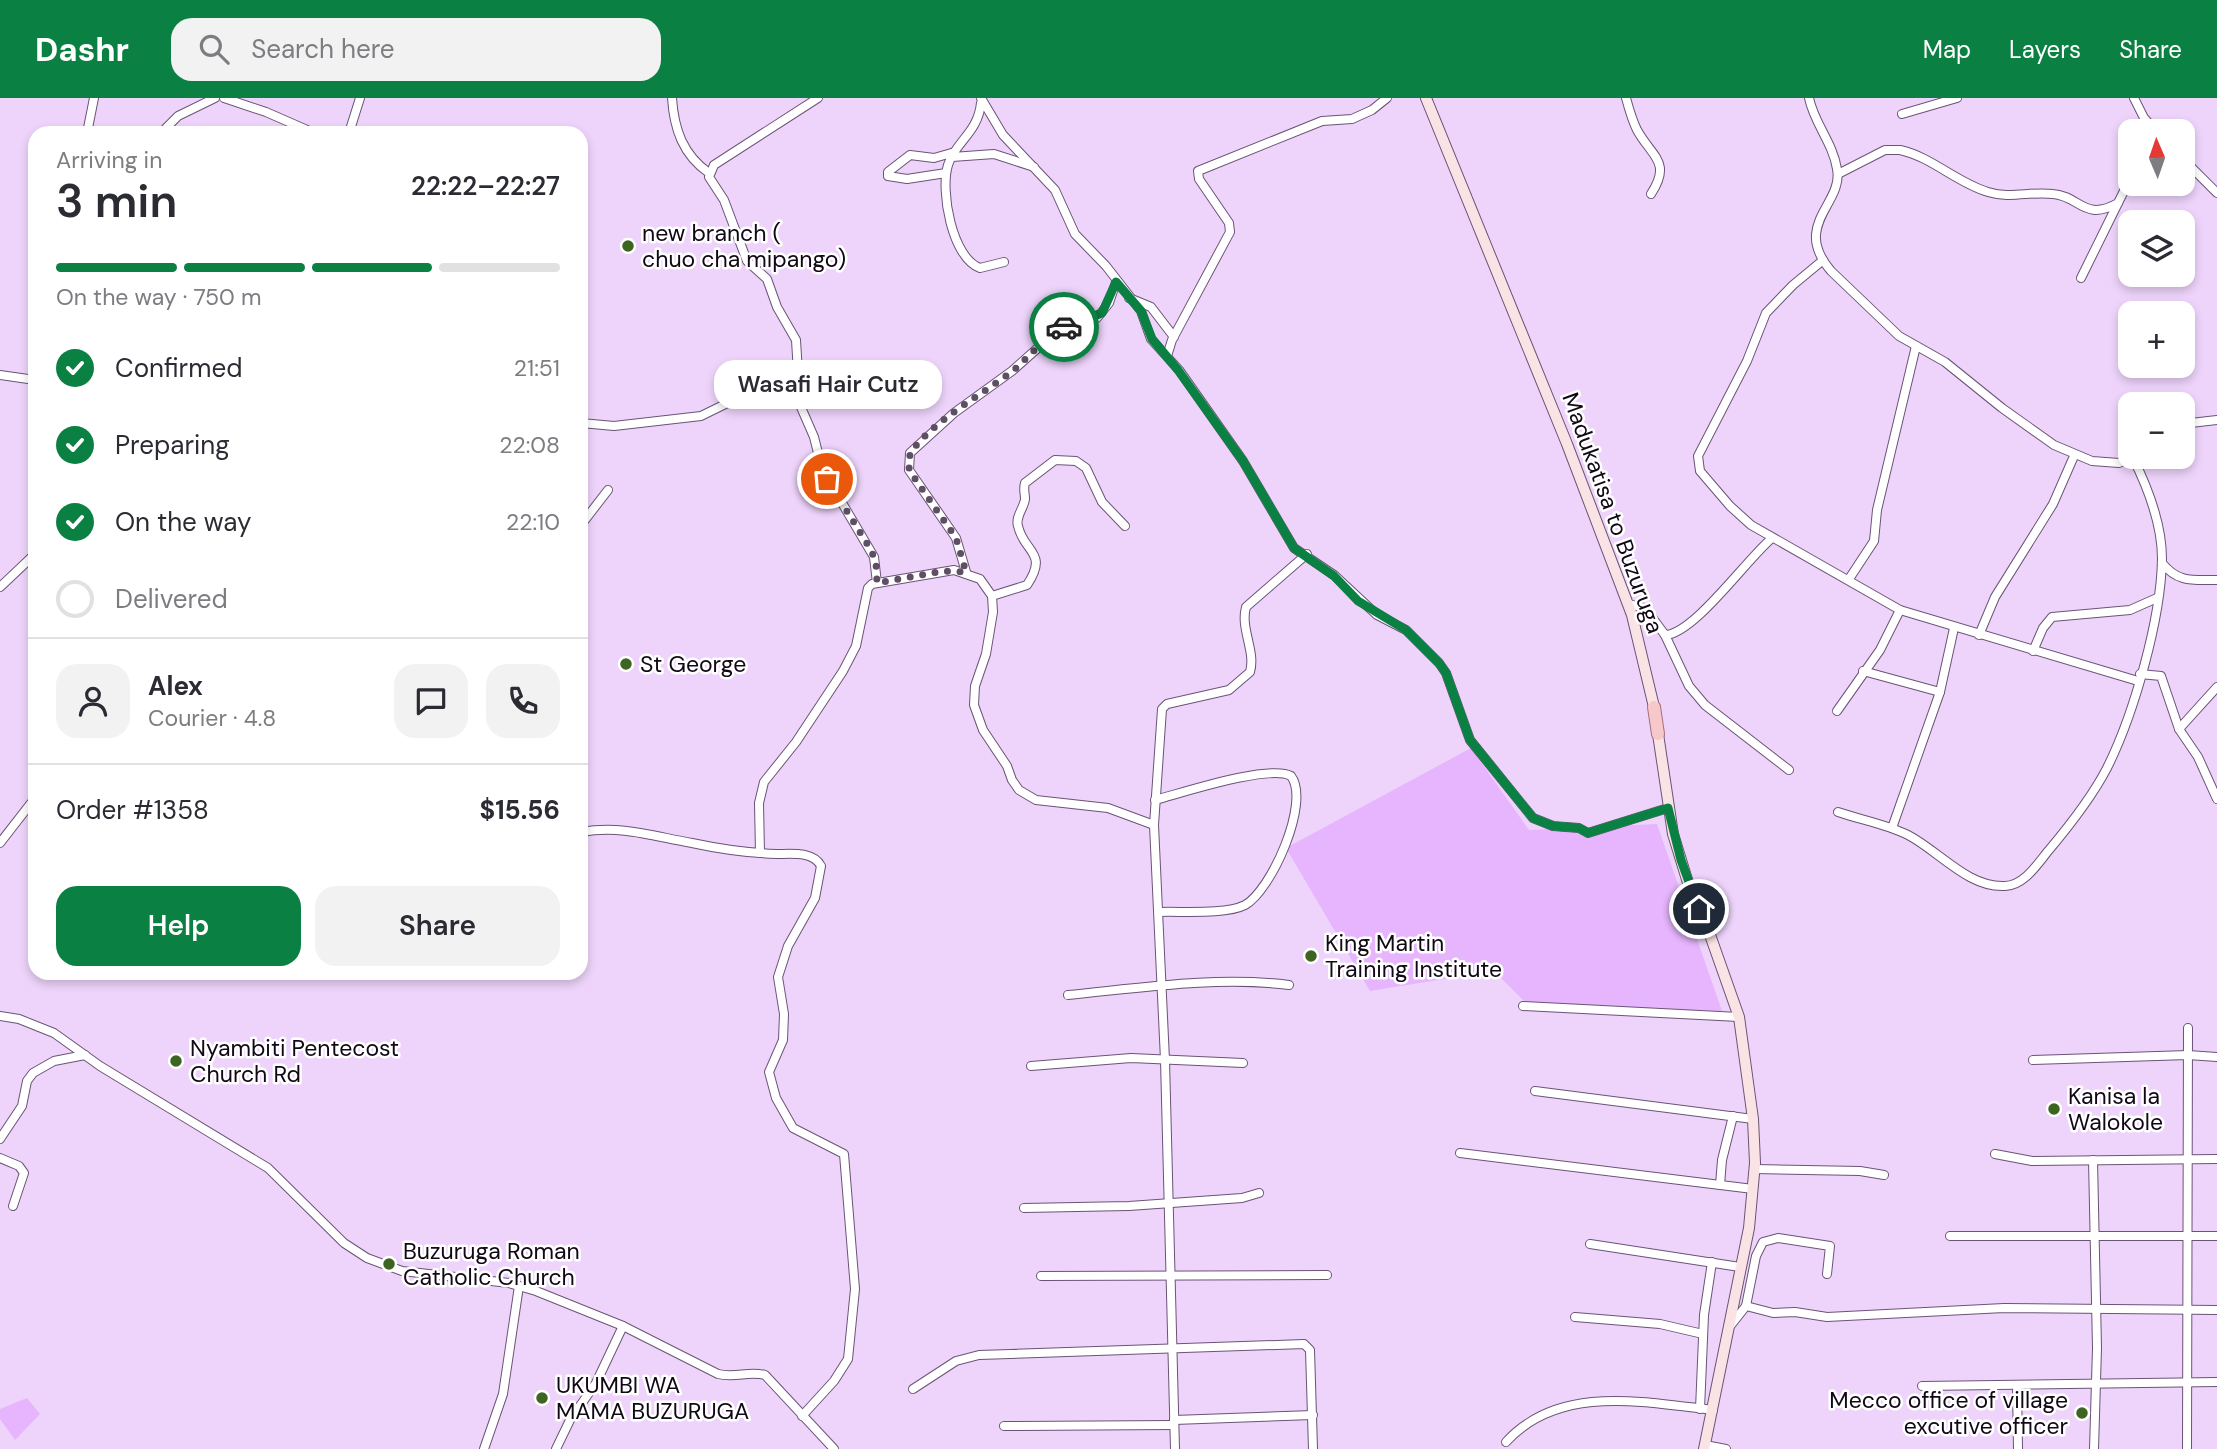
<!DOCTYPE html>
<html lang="en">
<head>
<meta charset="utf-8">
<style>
	:root { --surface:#fff; --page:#f2f2f3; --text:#2b2b33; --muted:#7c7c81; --line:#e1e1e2; --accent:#0b8043 }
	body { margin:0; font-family:"DM Sans",sans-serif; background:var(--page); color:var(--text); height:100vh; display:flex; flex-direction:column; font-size:26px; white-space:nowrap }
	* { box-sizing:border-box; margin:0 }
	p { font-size:23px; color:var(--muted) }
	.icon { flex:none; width:38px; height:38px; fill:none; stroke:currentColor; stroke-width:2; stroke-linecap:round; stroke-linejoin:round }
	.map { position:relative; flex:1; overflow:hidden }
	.sheet { position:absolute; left:28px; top:28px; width:560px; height:854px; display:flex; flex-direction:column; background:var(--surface); border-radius:21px; box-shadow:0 4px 10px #0003 }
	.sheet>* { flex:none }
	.needle { width:46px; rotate:358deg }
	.fabs { position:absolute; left:2118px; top:21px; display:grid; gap:14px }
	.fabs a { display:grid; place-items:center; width:77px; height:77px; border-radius:14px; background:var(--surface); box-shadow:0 4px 10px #0003; font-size:35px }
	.pin { position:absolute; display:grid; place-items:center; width:60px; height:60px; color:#fff; margin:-30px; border:4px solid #fff; border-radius:50%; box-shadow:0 2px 7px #0007 }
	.courier { position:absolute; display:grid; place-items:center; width:70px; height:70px; margin:-35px; border:5px solid #0b8043; border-radius:50%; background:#fff; color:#222; box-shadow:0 2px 9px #0007 }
	.bubble { position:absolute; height:49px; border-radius:21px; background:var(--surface); box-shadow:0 4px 10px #0003; font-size:23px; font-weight:600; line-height:49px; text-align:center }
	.headline em { font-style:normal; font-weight:600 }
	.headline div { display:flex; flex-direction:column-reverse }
	.headline { display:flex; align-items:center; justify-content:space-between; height:119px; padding:0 28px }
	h1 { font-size:46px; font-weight:600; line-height:52px }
	.bar { display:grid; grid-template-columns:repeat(4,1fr); gap:10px 7px; align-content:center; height:84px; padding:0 28px }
	.bar i { height:9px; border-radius:5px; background:var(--line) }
	.bar .current { background:var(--accent) }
	.bar p { grid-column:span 4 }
	.line { display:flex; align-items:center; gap:18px; padding:0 28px; border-top:2px solid var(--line) }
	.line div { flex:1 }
	.round { display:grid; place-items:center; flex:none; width:74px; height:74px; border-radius:21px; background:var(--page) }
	ol { padding:0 28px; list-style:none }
	li { display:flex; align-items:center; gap:21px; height:77px }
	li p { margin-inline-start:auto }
	li .icon { padding:7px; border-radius:50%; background:var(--accent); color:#fff; stroke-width:4 }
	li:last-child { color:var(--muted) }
	li i { width:38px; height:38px; border:4px solid var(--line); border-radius:50% }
	.action { display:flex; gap:14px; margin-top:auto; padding:14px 28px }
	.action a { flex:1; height:80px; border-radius:21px; background:var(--accent); color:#fff; font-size:28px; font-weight:600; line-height:80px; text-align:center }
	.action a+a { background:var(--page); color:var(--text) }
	header { display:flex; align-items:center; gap:42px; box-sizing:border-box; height:98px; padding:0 35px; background:var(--accent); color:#fff }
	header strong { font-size:33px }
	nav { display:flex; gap:38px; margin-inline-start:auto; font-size:24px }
	.search { width:490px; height:63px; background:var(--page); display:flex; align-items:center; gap:18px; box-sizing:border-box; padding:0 24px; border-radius:21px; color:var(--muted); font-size:26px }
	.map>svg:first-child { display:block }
	.green { fill:#e6b5fd }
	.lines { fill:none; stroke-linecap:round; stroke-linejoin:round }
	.street-casing { stroke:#6a5475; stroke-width:10 }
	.secondary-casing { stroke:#6a5475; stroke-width:12 }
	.primary-casing { stroke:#a26d75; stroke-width:14 }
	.street { stroke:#fff; stroke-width:8 }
	.secondary { stroke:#fae3e5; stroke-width:10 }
	.primary { stroke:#f6c8cb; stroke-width:12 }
	.done { stroke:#5e4f65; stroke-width:7; stroke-dasharray:0 12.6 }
	.route { stroke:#0b8043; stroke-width:9 }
	.poi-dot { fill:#3d6521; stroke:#fff; stroke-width:2.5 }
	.labels { text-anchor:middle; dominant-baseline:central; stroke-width:5; stroke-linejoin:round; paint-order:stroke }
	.poi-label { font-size:23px; fill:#100814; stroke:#fff; text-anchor:start }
	.street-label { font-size:23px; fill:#100814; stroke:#fff }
</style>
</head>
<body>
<header>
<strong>Dashr</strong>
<div class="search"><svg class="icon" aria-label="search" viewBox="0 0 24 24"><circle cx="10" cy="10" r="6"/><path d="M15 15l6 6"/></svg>Search here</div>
<nav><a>Map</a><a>Layers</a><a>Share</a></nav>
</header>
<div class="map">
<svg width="2217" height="1351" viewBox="0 0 2217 1351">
	<rect width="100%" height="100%" fill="#eed4fb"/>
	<g class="green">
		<polygon points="1471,650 1529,732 1657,726 1722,913 1531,910 1494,873 1370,893 1286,750"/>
		<polygon points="27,1300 40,1316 15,1342 0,1321 0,1311"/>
	</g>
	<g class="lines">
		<g class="street-casing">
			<g id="street">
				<polyline points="224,0 266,14 314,35"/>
				<path d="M672,0C674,31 683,57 709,75"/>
				<polyline points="818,0 714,67 709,79 724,102 747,163 767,181 777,209 796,242 800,307 814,339 822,371 874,459 877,485"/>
				<polyline points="981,0 1003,37 1055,92 1075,136 1106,168 1141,213 1151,241 1179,272 1243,363 1294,450 1334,477 1377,517 1406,532 1439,565 1446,575 1470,642 1533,720 1553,728 1579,730 1588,735 1668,710"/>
				<path d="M1626,0C1629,11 1632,22 1637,32C1652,59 1672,64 1651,96"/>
				<path d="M1809,0C1814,25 1833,45 1837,71C1844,106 1791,126 1831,173L1899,238L1945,264L2002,310L2054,347L2092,363L2119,365L2133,359"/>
				<polyline points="2134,0 2144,20 2156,33"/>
				<path d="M981,5C978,35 955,44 948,67C940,93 952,160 980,170L1004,164"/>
				<polyline points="1902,16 1957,0"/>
				<polyline points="87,35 94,0"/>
				<polyline points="161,35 178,18 215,0"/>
				<polyline points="349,35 360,0"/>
				<polyline points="952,59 994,56 1034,69"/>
				<polyline points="2182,60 2217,95"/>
				<polyline points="946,75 907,81 888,78 888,74 910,57 934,60 955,54"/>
				<path d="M1838,76L1885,52H1900C1932,59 1957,85 1988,94C2010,101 2031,93 2053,96C2080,98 2084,124 2118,105L2130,81"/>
				<polyline points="1822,163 1793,187 1766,215 1747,263 1698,358 1700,373 1730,408 1751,427 1900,512 2138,583"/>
				<polyline points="2081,180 2118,105"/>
				<polyline points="1129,200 1151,209 1174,239"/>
				<polyline points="1167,258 1172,242 1230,134 1229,125 1199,81 1198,73 1322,23 1352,21 1372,12 1387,0"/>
				<polyline points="0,277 35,282"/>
				<polyline points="581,325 614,328 701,318 754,292 796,286"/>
				<polyline points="2182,326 2217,322"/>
				<polyline points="581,427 608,392"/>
				<path d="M2162,465C2178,485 2193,482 2217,482"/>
				<polyline points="966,474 956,440 909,372 910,355 954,315 1012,273 1058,232 1097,220 1109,205 1116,184"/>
				<polyline points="1849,481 1874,443 1877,412 1916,248"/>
				<polyline points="0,489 35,456"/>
				<path d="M992,498L1027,487C1049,454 1024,455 1018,428C1015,419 1024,410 1025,401C1025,395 1023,391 1025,385L1055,362L1076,363L1086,370L1102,404L1125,428"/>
				<path d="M1628,506L1645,510L1665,537C1694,536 1746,462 1772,440"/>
				<polyline points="1665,537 1689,588 1705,607 1789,672"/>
				<polyline points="1979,537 1995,499 2053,406 2074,358"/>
				<polyline points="2033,553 2043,530 2052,519 2130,512 2157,500"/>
				<polyline points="1863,573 1940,594"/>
				<polyline points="2140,576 2161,578 2179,631 2198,659 2217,701"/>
				<polyline points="1837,613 1880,552 1900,512"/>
				<polyline points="2179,631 2217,589"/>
				<path d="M1155,702C1182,695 1269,666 1291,678C1311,704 1271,793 1245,807C1225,817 1181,813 1159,814"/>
				<path d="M1838,714C1861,722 1886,726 1908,737C1939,753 1968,790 2005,788C2025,787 2038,765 2049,752C2070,727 2092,699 2107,670C2134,616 2161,521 2162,461C2162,426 2148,390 2133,360"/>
				<polyline points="1892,730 1940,594 1954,530"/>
				<path d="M581,734C622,727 652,738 692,745C720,751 748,755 777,756C791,756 813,753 821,768L815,800L788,848L778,879L784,916L783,942L769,974L776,1000L793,1030L844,1056L855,1191L848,1261L834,1283L802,1318"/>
				<polyline points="0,745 35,700"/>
				<polyline points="760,755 759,705 764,684 796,644 843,573 856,548 868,490 872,486 954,472 980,481 992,498 993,514 986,556 975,588 974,607 983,632 1007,668 1012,682 1019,692 1036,702 1108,710 1154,727"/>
				<path d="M1068,897C1140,890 1216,878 1289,887"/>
				<polyline points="1523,908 1739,919"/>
				<path d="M0,918L19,921L54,935L100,968L268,1070L344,1145L367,1160L402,1173L509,1185L536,1193L623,1228L718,1276C735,1280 749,1273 765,1277L834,1351"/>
				<polyline points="2033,962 2188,957 2217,959"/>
				<polyline points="1031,968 1131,960 1243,965"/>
				<polyline points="1535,993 1753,1021"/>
				<polyline points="0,1041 22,1008 27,983 33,975 54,963 85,957"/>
				<polyline points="1460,1055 1753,1091"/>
				<polyline points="1995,1056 2032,1063 2217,1061"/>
				<polyline points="0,1060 19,1068 24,1075 13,1108"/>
				<polyline points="2093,1062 2097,1250 2094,1351"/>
				<polyline points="1754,1071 1860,1073 1884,1077"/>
				<polyline points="1720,1087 1722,1062 1733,1018"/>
				<polyline points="1024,1110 1129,1108 1242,1100 1259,1095"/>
				<polyline points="1950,1138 2217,1138"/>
				<polyline points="1590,1146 1740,1169"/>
				<polyline points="1041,1178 1327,1177"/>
				<polyline points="1746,1208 1756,1158 1763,1144 1778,1140 1830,1148 1827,1176"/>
				<polyline points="1575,1219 1660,1226 1703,1236"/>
				<polyline points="1731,1227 1746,1208 1773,1215 1795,1214 1827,1219 2004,1210 2217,1212"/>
				<polyline points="2017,1287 2018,1351"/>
				<polyline points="1922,1288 2217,1284"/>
				<polyline points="913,1291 956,1263 979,1257 1304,1246 1310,1252 1313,1351"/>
				<polyline points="1700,1311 1704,1217 1712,1164"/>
				<polyline points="1174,1322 1313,1317"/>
				<polyline points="1004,1328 1174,1327"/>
				<path d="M1506,1344C1559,1286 1643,1304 1713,1312"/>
				<polyline points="1705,1347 1726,1351"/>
				<polyline points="484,1351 503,1296 519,1188"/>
				<polyline points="556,1351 570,1322 596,1285 623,1228"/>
				<path d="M1175,1351L1165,962L1154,727L1162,611L1167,606L1229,592L1250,574C1256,553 1240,531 1246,509L1307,456"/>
				<polyline points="2187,1351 2188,930"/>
			</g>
		</g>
		<g class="secondary-casing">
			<g id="secondary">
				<polyline points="1426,0 1567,346 1632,517 1654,609"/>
				<polyline points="1658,636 1673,736 1689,788 1709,834 1739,919 1753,1021 1755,1065 1749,1130 1704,1351"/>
			</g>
		</g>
		<g class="primary-casing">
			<polyline id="primary" points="1654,609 1658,636"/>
		</g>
		<use href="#street" class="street"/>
		<use href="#secondary" class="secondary"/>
		<use href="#primary" class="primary"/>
	</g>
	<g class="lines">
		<path class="done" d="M827,381L871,452L876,465L877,485L944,473L966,474L956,440L909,372L910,355C936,320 981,298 1015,271C1031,257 1045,238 1064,229"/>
		<polyline class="route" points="1064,229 1102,215 1116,184 1141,213 1152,241 1178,272 1243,363 1294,450 1334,478 1358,503 1406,532 1439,565 1446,575 1470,642 1533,720 1553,728 1579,730 1588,735 1668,710 1681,762 1699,811"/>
	</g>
	<g class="poi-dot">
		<circle cx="628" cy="148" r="7"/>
		<circle cx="626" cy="566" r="7"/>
		<circle cx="1311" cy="858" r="7"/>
		<circle cx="176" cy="963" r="7"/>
		<circle cx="2054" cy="1011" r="7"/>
		<circle cx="389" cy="1166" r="7"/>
		<circle cx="542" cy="1300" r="7"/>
		<circle cx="2082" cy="1315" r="7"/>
	</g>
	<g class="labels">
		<g class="poi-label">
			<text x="642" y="135">new branch (<tspan x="642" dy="26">chuo cha mipango)</tspan></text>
			<text x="640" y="566">St George</text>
			<text x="1325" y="845">King Martin<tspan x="1325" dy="26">Training Institute</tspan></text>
			<text x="190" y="950">Nyambiti Pentecost<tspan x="190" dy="26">Church Rd</tspan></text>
			<text x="2068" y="998">Kanisa la<tspan x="2068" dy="26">Walokole</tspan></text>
			<text x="403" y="1153">Buzuruga Roman<tspan x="403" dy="26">Catholic Church</tspan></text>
			<text x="556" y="1287">UKUMBI WA<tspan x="556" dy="26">MAMA BUZURUGA</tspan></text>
			<text x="2068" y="1302" text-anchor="end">Mecco office of village<tspan x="2068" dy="26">excutive officer</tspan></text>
		</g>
		<g class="street-label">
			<text transform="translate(1613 415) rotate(70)">Madukatisa to Buzuruga</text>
		</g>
	</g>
</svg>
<div class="fabs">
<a><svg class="needle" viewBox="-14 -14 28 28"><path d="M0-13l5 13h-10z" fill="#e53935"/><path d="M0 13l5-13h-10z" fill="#7c7c81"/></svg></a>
<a><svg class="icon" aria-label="layers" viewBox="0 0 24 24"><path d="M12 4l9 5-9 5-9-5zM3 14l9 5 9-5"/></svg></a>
<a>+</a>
<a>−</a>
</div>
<div class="pin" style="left:827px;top:381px;background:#ea580c"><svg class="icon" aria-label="bag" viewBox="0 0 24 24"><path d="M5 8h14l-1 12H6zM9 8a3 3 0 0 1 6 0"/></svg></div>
<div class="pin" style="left:1699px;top:811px;background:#1f2937"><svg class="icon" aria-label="home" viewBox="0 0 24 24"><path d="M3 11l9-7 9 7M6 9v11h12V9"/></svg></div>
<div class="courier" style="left:1064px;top:229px"><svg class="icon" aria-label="car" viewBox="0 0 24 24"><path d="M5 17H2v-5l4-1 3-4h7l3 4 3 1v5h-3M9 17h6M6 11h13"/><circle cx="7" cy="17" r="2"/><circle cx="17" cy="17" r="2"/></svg></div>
<div class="bubble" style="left:714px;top:262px;width:228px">Wasafi Hair Cutz</div>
<section class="sheet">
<div class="headline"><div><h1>3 min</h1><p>Arriving in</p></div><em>22:22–22:27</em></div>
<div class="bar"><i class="current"></i><i class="current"></i><i class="current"></i><i></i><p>On the way · 750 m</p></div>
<ol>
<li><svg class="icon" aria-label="check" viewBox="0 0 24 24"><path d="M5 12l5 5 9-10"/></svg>Confirmed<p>21:51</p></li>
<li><svg class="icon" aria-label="check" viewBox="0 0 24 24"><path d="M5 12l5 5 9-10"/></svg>Preparing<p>22:08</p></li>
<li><svg class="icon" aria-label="check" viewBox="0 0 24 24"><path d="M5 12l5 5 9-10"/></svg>On the way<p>22:10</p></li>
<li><i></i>Delivered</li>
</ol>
<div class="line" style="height:126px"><a class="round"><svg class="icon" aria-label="person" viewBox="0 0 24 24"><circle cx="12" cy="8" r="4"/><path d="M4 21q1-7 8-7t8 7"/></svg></a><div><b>Alex</b><p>Courier · 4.8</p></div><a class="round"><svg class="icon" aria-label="chat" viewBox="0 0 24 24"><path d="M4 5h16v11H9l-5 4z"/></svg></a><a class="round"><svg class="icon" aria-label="phone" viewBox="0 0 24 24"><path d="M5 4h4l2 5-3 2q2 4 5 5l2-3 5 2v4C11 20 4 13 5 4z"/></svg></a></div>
<div class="line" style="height:91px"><div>Order #1358</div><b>$15.56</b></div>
<div class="action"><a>Help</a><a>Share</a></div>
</section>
</div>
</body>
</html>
